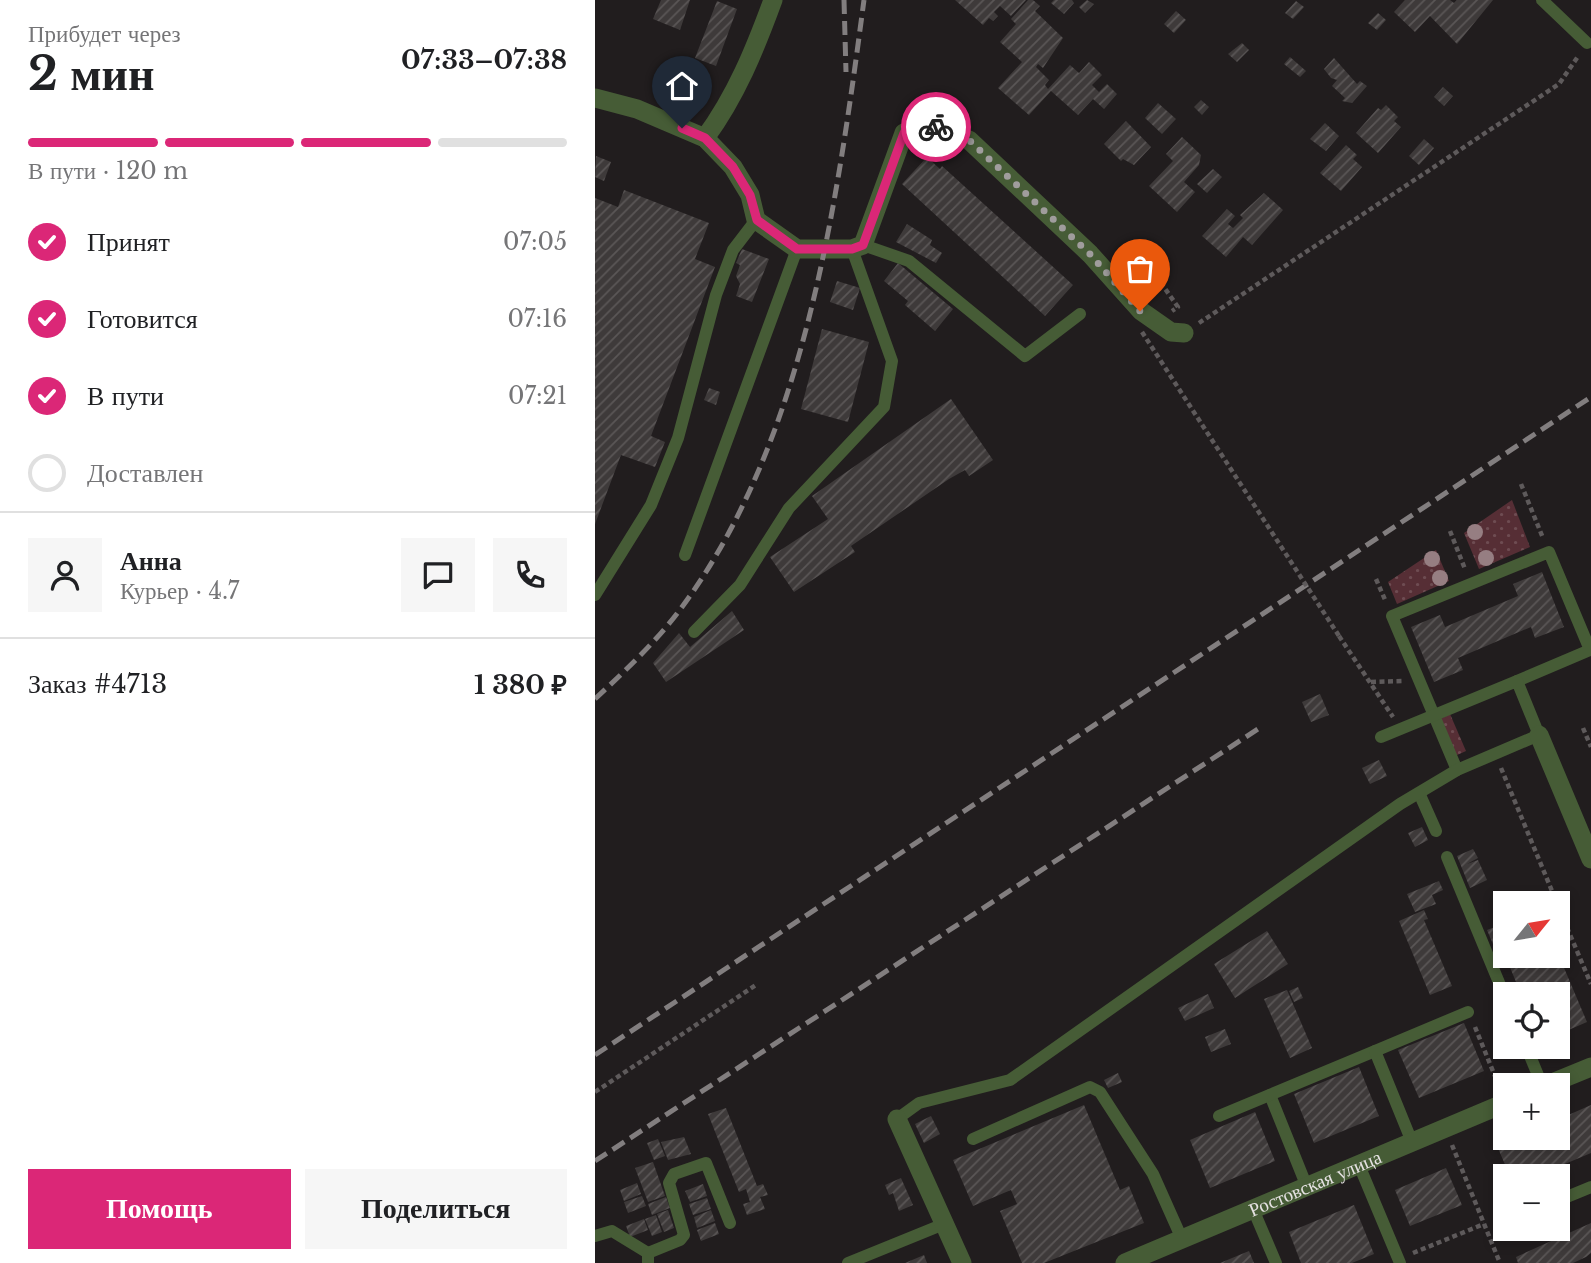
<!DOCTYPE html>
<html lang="ru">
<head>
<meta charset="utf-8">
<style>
	:root { --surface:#fff; --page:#f6f6f6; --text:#202124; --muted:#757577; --line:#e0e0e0; --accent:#db2777 }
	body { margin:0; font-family:"Libre Baskerville",serif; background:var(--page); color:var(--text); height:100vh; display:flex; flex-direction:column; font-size:26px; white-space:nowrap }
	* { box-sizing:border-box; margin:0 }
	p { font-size:23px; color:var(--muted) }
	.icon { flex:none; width:38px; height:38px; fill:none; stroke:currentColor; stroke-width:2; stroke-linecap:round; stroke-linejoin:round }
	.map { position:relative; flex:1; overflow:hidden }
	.side { display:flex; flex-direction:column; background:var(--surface); width:595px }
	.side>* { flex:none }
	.needle { width:46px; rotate:60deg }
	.buttons { position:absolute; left:898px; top:891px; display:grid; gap:14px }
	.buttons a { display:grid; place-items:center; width:77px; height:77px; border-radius:0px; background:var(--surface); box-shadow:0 4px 10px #0003; font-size:35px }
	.pin { position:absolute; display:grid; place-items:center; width:60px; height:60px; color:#fff; margin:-72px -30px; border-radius:50% 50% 50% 0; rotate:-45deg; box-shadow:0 0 7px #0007 }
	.pin .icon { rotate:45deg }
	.courier { position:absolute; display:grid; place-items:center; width:70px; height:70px; margin:-35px; border:5px solid #db2777; border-radius:50%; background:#fff; color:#222; box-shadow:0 2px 9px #0007 }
	.overview em { font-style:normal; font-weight:800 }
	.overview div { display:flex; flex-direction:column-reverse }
	.overview { display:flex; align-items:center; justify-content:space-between; height:119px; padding:0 28px }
	h1 { font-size:46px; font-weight:800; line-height:52px }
	.bar { display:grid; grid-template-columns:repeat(4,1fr); gap:10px 7px; align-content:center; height:84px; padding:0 28px }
	.bar i { height:9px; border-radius:5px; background:var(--line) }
	.bar .active { background:var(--accent) }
	.bar p { grid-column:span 4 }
	.line { display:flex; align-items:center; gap:18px; padding:0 28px; border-top:2px solid var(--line) }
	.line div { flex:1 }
	.round { display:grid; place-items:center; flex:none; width:74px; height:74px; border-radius:0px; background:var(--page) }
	ol { padding:0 28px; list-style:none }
	li { display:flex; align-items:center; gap:21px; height:77px }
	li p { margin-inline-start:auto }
	li .icon { padding:7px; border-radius:50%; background:var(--accent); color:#fff; stroke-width:4 }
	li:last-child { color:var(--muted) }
	li i { width:38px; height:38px; border:4px solid var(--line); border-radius:50% }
	.button { display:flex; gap:14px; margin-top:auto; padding:14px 28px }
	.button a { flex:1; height:80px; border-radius:0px; background:var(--accent); color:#fff; font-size:28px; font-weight:800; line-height:80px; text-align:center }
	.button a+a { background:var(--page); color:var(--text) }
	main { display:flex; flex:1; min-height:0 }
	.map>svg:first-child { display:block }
	.grass { fill:url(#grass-dots) }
	.building { fill:url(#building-hatch) }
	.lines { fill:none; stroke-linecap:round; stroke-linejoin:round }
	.path { stroke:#5e5a5b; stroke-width:4.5; stroke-dasharray:5 3.5; stroke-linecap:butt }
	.service { stroke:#465c36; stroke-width:12 }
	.minor { stroke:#465c36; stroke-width:19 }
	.rail { stroke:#827e7f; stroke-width:5; stroke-dasharray:14 7; stroke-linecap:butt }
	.path-bridge { stroke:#5e5a5b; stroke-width:4.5; stroke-dasharray:5 3.5; stroke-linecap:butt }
	.tree { fill:#967e82 }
	.done { stroke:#a09d9d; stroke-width:7; stroke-dasharray:0 12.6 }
	.route { stroke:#db2777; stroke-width:9 }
	.labels { text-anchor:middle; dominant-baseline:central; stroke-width:6; stroke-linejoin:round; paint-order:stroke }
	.street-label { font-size:19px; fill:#e5e2e2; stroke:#171415 }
</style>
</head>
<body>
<main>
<section class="side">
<div class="overview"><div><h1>2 мин</h1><p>Прибудет через</p></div><em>07:33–07:38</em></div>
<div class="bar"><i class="active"></i><i class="active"></i><i class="active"></i><i></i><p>В пути · 120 m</p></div>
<ol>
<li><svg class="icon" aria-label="check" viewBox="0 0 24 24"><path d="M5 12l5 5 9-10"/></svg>Принят<p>07:05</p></li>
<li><svg class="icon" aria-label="check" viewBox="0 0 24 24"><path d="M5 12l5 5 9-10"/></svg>Готовится<p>07:16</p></li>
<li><svg class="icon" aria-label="check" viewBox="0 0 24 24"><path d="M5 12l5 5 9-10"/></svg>В пути<p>07:21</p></li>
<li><i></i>Доставлен</li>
</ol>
<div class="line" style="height:126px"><a class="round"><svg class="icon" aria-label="person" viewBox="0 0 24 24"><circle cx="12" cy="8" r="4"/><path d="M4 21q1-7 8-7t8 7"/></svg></a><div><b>Анна</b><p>Курьер · 4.7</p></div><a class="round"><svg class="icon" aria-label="chat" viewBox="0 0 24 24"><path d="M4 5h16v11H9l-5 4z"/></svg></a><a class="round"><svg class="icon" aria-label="phone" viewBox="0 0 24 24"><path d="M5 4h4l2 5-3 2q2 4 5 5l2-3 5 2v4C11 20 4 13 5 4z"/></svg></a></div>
<div class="line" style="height:91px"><div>Заказ #4713</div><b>1 380 ₽</b></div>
<div class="button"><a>Помощь</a><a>Поделиться</a></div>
</section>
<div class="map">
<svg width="996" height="1263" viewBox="0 0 996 1263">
	<defs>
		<pattern id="grass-dots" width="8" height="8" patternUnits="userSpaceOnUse" patternTransform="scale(1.75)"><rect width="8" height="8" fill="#562e35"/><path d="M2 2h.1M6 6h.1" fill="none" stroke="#6e4c52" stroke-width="1.8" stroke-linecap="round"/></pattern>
		<pattern id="building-hatch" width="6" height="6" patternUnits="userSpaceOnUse" patternTransform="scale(1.75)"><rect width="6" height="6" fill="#3e3a3a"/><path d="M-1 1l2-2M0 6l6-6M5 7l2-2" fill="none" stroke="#5a5656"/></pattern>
	</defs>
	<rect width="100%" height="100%" fill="#211d1e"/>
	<g class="grass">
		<polygon points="917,500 935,547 884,569 869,533"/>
		<polygon points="841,550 854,581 802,604 793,582"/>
		<polygon points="855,714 871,751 860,756 845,719"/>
	</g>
	<g class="building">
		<polygon points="66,0 95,0 85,30 58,19"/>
		<polygon points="360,0 431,0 416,16 405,6 399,12 403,16 398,21 394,18 388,25"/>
		<polygon points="433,0 438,0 445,6 440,11 468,38 448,68 443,64 441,67 454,80 450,85 453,89 475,65 484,73 494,62 507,75 497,85 504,92 512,84 522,94 509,109 498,99 483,115 456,91 434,115 403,88 427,62 405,42 421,24 416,19"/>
		<polygon points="459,0 477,0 479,3 469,14 456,3"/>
		<polygon points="492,0 499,4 490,13 484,7"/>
		<polygon points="810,0 855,0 859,3 862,0 898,0 862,44 835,16 820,32 799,12"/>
		<polygon points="122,1 142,9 121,66 100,58"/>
		<polygon points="701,1 709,7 698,19 690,13"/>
		<polygon points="581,11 591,20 579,33 569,24"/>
		<polygon points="783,13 791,20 782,30 773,23"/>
		<polygon points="647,43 654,50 642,62 633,54"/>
		<polygon points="695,57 711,71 705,77 689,64"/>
		<polygon points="739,58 762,84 765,81 772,86 757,103 747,101 750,98 737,86 742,80 736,78 729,69"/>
		<polygon points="848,87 858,96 849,106 839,97"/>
		<polygon points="606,100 614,107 607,115 599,107"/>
		<polygon points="563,103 581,119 567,134 550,118"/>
		<polygon points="791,105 803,117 799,121 806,127 783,153 761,133 783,108 786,110"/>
		<polygon points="531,121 556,147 539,165 528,159 526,161 509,144"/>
		<polygon points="730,123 744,136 731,151 715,139"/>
		<polygon points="587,137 606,155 604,165 589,182 600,192 582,212 554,186 578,161 571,154"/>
		<polygon points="829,139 839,148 824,165 814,156"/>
		<polygon points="751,145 762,155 758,159 767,167 746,191 725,173"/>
		<polygon points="1,156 16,162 9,181 0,177"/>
		<polygon points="332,157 345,169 347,166 478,285 450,316 307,184"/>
		<polygon points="618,169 627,177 612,193 602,184"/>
		<polygon points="29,190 114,223 100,259 120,267 56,436 70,442 60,467 26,455 0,524 0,198 23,207"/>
		<polygon points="669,193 688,210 657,245 648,237 631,257 607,236 632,209 640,216 633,224 638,228 648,218 645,215"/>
		<polygon points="312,224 337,240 335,245 347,253 341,263 301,242"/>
		<polygon points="147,249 174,259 157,302 141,296 145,284 141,276 145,265 141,263"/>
		<polygon points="303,263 358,309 340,331 310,305 313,301 289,281"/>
		<polygon points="242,281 265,288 258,310 235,302"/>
		<polygon points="227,329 274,342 253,422 206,409"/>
		<polygon points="114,388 125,392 121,405 109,400"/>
		<polygon points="356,399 398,460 374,476 370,470 354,479 256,546 260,552 199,592 175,557 233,519 217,496"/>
		<polygon points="947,572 969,627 940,638 936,627 863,658 868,670 839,682 816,627 845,615 850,627 923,596 918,584"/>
		<polygon points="137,611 149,630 71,682 58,663 84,633 95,647"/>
		<polygon points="725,694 734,715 716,722 707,702"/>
		<polygon points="784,760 792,776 775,784 767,768"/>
		<polygon points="827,827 833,840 820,847 813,833"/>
		<polygon points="878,849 883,858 872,864 883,860 892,880 875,888 862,856"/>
		<polygon points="844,881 848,890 837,895 841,904 820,912 812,894"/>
		<polygon points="829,910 833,919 829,920 857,986 835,995 804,921"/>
		<polygon points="910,923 910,956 964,956 992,1022 962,1035 962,994 926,994 914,965 908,968 892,930"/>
		<polygon points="672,931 693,964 640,998 619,964"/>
		<polygon points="703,987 708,998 699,1002 694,991"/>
		<polygon points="692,990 717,1048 695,1058 669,999"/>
		<polygon points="613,994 619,1008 590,1021 583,1008"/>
		<polygon points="869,1023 889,1071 824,1098 803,1050"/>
		<polygon points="630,1029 636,1044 616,1052 610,1037"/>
		<polygon points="764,1067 784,1116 719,1143 699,1094"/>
		<polygon points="523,1073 527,1082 513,1088 509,1080"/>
		<polygon points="489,1105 525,1190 534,1186 549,1223 449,1263 427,1263 405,1211 422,1204 416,1190 378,1206 358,1160"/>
		<polygon points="996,1105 996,1153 958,1169 961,1176 915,1176 902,1146 921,1138 962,1138 962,1120"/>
		<polygon points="131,1108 162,1186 168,1184 173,1195 165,1197 170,1209 152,1215 148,1204 155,1202 151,1189 144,1192 113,1114"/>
		<polygon points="660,1112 680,1161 615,1188 595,1140"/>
		<polygon points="336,1116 345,1134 329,1143 320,1124"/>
		<polygon points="89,1137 96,1154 73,1160 66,1142"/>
		<polygon points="63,1139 70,1156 59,1160 52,1143"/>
		<polygon points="58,1162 70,1196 53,1202 40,1168"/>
		<polygon points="851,1168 867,1205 815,1226 800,1190"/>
		<polygon points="306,1178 318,1205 304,1211 298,1193 294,1195 290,1185"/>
		<polygon points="42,1183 46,1194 29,1201 25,1190"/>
		<polygon points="108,1184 112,1196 95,1202 90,1191"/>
		<polygon points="47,1196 51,1206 33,1213 29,1202"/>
		<polygon points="71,1197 75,1208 57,1215 53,1204"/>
		<polygon points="112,1198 116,1209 98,1215 94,1204"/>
		<polygon points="759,1205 779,1254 757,1263 706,1263 694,1232"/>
		<polygon points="73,1210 79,1228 69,1232 62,1214"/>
		<polygon points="116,1210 120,1221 102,1228 99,1217"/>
		<polygon points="61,1215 67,1232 57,1236 50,1219"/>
		<polygon points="49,1219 53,1230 35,1237 31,1226"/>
		<polygon points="120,1223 124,1234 106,1241 102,1230"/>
		<polygon points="996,1223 996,1253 991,1257 978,1263 923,1263 921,1257"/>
		<polygon points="654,1251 659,1263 625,1263"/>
		<polygon points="329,1255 332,1263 310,1263"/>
	</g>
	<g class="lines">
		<g class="path">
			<polyline points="537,274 550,270 561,276 583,307 577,311"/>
			<polyline points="604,323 964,84 984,55"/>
			<polyline points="926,484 948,538"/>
			<polyline points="855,531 870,569"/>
			<polyline points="781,579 791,602"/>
			<polyline points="744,636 798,717"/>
			<polyline points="776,682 809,681"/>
			<polyline points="988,728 996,747"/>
			<polyline points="906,768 962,903"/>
			<polyline points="962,904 996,984"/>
			<polyline points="880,1027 904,1086"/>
			<polyline points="0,1092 161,985"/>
			<polyline points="857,1145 905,1263"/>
			<polyline points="818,1253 889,1224"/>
		</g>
		<g class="service">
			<polyline points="947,0 992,43"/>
			<polyline points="268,245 314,261 430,356 485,314"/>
			<polyline points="90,555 202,249"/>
			<polyline points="0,595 56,505 83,438 121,295 138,250 161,220"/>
			<polyline points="99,632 145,585 194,508 289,407 297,361 257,249"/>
			<polyline points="862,770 797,616 954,552 995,650 922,681"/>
			<polyline points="825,795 841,831"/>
			<polyline points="852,857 910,997"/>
			<polyline points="931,1046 947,1085"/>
			<polyline points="675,1095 712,1187"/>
			<polyline points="624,1116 780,1051"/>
			<polyline points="302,1119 324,1103 415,1080 805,804 862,770 944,735 922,681 786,737"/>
			<polyline points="378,1139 495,1087 505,1092 558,1174 587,1239"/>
			<polyline points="817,1142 780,1051 873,1012"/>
			<polyline points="764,1165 805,1263"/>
			<polyline points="962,1201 996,1187"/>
			<polyline points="658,1209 681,1263"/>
			<polyline points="0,1236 17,1231 53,1253"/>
			<polyline points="53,1263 53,1253 85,1240 89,1235 74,1183 79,1174 111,1163 135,1223"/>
			<polyline points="253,1263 349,1224"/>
		</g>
		<g class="minor">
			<polyline points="0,98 42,109 110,138 138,167 155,195 161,220 202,249 257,249 268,245 309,133 333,124 374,140 495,254 546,311 576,332 589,333"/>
			<path d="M110,138C141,96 160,49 178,0"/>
			<polyline points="944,735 996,859"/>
			<polyline points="952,1085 996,1067"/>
			<polyline points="302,1119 367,1263"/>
			<path id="s1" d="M530,1263L910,1103"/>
		</g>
		<g class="rail">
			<polyline points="249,0 251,72"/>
			<path d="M0,699C31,670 62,641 87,607C211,439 242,202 269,0"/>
			<polyline points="0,1055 996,397"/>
			<polyline points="0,1161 663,729"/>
		</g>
		<polyline class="path-bridge" points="547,332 744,636"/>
	</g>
	<g class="tree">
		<circle cx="880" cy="532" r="8"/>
		<circle cx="891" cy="558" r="8"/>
		<circle cx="837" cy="559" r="8"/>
		<circle cx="845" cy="578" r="8"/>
	</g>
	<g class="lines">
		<polyline class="done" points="341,127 374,140 495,254 545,311"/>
		<polyline class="route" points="87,128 110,138 138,167 155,195 162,220 202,249 257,249 268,245 309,133 333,124 341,127"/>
	</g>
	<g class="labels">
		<g class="street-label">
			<text stroke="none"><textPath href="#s1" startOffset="206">Ростовская улица</textPath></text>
		</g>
	</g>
</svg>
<div class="buttons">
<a><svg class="needle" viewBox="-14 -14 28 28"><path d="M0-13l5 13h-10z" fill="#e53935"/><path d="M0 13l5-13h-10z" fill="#757577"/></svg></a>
<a><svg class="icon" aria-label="locate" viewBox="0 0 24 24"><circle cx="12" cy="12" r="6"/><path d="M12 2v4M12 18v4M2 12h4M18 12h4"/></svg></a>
<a>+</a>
<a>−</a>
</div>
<div class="pin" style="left:545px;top:311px;background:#ea580c"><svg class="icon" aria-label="bag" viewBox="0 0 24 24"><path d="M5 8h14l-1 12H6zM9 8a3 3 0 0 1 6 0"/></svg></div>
<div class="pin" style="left:87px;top:128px;background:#1f2937"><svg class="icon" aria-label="home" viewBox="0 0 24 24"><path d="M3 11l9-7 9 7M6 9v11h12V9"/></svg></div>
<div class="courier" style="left:341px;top:127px"><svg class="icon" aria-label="bike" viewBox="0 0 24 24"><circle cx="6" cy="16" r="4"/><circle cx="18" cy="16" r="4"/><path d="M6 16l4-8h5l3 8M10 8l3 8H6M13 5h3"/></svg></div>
</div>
</main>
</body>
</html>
